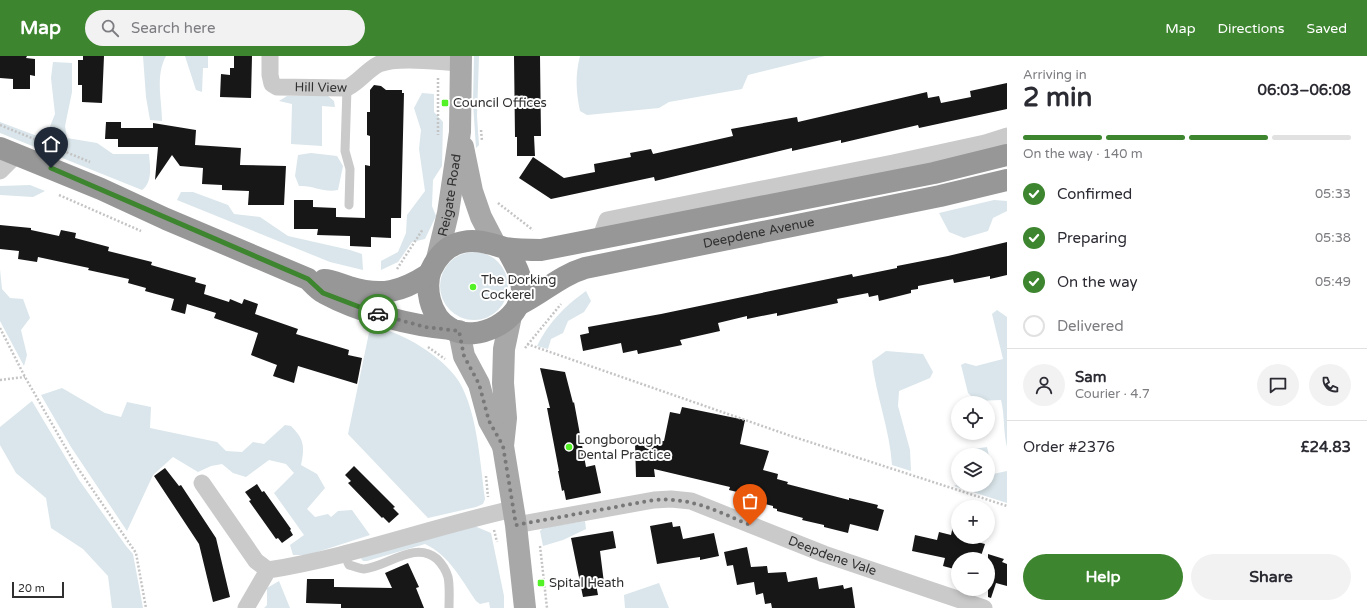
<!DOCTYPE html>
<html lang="en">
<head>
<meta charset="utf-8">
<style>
	:root { --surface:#fff; --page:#f2f2f3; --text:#2b2b33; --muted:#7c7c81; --line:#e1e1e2; --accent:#3d852e }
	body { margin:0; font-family:"Varela Round",sans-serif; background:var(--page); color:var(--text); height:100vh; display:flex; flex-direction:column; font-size:15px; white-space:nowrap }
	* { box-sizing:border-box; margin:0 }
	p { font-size:13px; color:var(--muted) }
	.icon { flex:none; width:22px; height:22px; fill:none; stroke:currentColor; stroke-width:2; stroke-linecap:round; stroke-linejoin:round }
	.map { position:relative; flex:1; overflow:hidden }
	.details { display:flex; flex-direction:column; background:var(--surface); width:360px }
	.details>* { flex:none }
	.tools { position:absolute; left:951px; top:340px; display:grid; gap:8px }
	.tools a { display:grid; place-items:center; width:44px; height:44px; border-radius:50%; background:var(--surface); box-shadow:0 2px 6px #0003; font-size:20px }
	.scale { position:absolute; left:12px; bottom:10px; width:52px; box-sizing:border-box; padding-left:4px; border:2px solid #303030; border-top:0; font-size:11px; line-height:14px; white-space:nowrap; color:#303030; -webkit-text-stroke:3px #fff; paint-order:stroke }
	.pin { position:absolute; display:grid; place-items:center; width:34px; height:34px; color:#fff; margin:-41px -17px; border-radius:50% 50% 50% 0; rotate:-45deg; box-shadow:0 0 4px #0007 }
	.pin .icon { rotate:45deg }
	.courier { position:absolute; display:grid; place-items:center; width:40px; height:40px; margin:-20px; border:3px solid #3d852e; border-radius:50%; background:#fff; color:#222; box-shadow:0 1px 5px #0007 }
	.headline em { font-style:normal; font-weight:700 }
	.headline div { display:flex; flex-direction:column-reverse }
	.headline { display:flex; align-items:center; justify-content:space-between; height:68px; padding:0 16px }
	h1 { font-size:26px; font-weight:700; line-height:30px }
	.bar { display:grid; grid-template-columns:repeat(4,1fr); gap:6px 4px; align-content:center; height:48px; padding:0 16px }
	.bar i { height:5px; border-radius:3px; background:var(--line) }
	.bar .on { background:var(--accent) }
	.bar p { grid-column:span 4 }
	.line { display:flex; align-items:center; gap:10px; padding:0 16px; border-top:1px solid var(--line) }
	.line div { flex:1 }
	.round { display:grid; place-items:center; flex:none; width:42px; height:42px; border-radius:21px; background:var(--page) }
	ol { padding:0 16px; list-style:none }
	li { display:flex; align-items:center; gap:12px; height:44px }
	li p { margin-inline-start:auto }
	li .icon { padding:4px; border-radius:50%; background:var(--accent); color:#fff; stroke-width:4 }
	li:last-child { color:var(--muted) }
	li i { width:22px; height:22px; border:2px solid var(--line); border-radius:50% }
	.primary-button { display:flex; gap:8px; margin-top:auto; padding:8px 16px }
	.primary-button a { flex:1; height:46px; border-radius:24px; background:var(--accent); color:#fff; font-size:16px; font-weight:700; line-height:46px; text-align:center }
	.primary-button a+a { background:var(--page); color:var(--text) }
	header { display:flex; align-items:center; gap:24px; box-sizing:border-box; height:56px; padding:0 20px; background:var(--accent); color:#fff }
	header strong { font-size:19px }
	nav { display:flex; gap:22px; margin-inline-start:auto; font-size:14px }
	.search { width:280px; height:36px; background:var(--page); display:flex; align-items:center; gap:10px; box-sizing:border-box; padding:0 14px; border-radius:22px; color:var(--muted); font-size:15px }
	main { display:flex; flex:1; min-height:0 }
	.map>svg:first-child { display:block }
	.green { fill:#dae6eb }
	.building { fill:#171717 }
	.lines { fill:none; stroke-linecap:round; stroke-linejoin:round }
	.path { stroke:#c4c4c4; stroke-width:2.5; stroke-dasharray:2 2; stroke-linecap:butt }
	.lane { stroke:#cacaca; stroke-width:9 }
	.street { stroke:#cacaca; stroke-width:17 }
	.primary { stroke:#a8a8a8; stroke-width:22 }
	.highway { stroke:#979797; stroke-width:22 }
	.done { stroke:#787878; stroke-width:4; stroke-dasharray:0 7.2 }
	.route { stroke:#3d852e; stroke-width:5 }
	.poi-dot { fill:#52f227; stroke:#fff; stroke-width:1.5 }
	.labels { text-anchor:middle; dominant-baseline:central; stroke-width:4; stroke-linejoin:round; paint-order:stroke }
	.street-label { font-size:13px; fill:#303030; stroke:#fff }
	.poi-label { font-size:13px; fill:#303030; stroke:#fff; text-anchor:start }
</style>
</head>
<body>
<header>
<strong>Map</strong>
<div class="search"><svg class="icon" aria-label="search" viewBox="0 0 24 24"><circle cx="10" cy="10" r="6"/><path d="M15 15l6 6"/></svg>Search here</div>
<nav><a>Map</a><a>Directions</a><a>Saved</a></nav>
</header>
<main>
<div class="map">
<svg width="1007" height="552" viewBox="0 0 1007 552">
	<rect width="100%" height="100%" fill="#fff"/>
	<g class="green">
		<path d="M143,0H166C155,20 162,43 162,65L150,64L146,41Z"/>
		<polygon points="185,0 208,0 208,12 203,12 202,36 196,34"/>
		<polygon points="474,0 479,0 477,60 479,89 476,92 473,47"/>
		<path d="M580,0H825L748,19L742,33L669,46L659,52L587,59L580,55C576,36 575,19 580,0Z"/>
		<path d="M53,6L72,7V36L65,70L67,82L97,87L113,98H149C150,110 153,126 142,134L0,77V66L45,83L55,58L51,22Z"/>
		<polygon points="422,37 434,38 434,56 443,66 442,110 433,124 432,150 436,160 425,183 412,186 398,206 381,214 381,205 398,196 406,177 407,159 425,135 419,93 421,74 414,52"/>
		<polygon points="287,40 328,40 334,45 335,51 322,50 322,90 291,88 292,48 279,45"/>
		<path d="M311,97L337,100L343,110L338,134C323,137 314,129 299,130L295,120L298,99Z"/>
		<polygon points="30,129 45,135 33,141 0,139 0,130"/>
		<polygon points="181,136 193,136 228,149 234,158 260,161 288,180 350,194 362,198 363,214 330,206 177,144"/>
		<polygon points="994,144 1007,145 1007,155 993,162 988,175 964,182 949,176 939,157"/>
		<circle cx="474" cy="230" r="34"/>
		<polygon points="0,213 2,233 10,242 23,243 30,262 21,274 27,299 24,310 0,265"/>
		<path d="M586,235L591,245L584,256L568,265L563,277L551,283L548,293L537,290C550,265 564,251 586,235Z"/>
		<path d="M997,254L1007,261V391C1003,375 1005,360 1001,344L976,345L968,337L961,309L965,307L976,310L1003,303L992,258Z"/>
		<path d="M370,272C384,271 403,280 415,287C430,296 444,306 455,320C477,348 480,407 485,443L483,448L476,451L428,462L348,378Z"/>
		<path d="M886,295L923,298L933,316L930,322L899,335L898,350L910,394L911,415L892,409C890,374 876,340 872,305Z"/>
		<path d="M62,332L105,357L121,361L127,346L151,351L150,372L217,386L226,395L242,396L253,386L264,388L285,369L291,370C304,383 305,390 301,409L317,418L325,432L307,453L315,461L328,458L331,461L338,455L352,454L370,479L308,499H293L290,489L304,479L274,437L294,417L286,408L269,404L246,421L233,417L222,408L211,410L198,416L173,401L153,419L127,475L71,391L41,339Z"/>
		<polygon points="32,345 79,424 126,490 133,498 143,552 112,552 108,520 83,493 51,472 46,442 16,417 0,389 0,371"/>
		<polygon points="987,391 993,418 1007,415 1007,447 954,430 958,428 958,429 988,429 988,399 973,399 973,393"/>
		<polygon points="585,465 586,473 563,484 543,490 540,475 543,472"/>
		<path d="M472,469L491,477L504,540V552H490L489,546L480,548L476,545C461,523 449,499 425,488L367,505H363L360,501Z"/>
		<polygon points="279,525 290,552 264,552 267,549 267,532"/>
		<polygon points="659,527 669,552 625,552 624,539"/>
	</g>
	<g class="building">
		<polygon points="0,0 27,0 26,2 35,3 35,20 30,19 30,33 13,33 13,23 0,22"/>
		<polygon points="83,0 104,0 102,47 82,46 82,29 78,29 78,4 83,4"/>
		<polygon points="234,0 252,0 251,42 220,41 221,18 230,19 230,12 234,12"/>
		<polygon points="514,0 540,0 541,80 534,80 535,100 517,100 517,81 515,81"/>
		<polygon points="1007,27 1007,53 919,72 918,69 841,87 841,84 792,95 792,92 655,125 654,121 551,143 519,122 533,101 564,122 595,116 594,108 631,101 630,97 651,93 653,98 733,80 731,73 797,61 798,66 927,36 928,42 939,40 941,47 971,41 970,35"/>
		<polygon points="374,29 381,30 386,34 402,34 402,37 404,37 401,162 391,162 391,182 371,181 371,191 350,190 350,180 317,179 318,173 294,173 294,144 313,144 313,151 336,152 336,161 365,162 365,109 370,110 370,80 367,79 367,56 370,56 370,34"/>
		<polygon points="106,66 121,66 121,72 153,72 153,67 196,74 195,89 241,92 240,109 286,110 284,149 248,149 249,135 222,134 222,129 202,128 203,112 180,110 172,99 155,124 158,91 118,91 118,83 105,83"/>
		<polygon points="0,169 31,172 31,174 59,180 61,174 76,177 75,182 109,191 108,195 152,206 151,209 196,222 195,226 206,229 204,238 229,246 230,243 242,248 244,243 258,248 255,258 298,273 296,278 349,294 348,299 362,302 357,328 298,310 294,327 273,320 277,309 251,299 258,277 214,262 216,257 187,248 185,258 171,254 174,243 145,235 146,232 128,227 129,223 88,214 89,212 38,201 37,206 18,203 19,195 0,193"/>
		<polygon points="1007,186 1007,219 990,223 990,220 954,227 953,223 918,230 918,233 911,234 911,237 879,245 878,239 869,241 868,237 837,243 838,247 777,260 777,257 747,263 747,260 718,267 720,275 680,284 682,289 638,298 637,294 623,297 621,287 583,295 580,279 589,277 588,271 661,258 852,218 853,221 897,212 897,210 948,200"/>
		<polygon points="540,312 565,316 573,347 574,346 586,411 595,409 601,437 566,444 564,434 562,435 558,415 559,415 547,352 550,352"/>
		<polygon points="682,351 745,364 740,388 769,395 763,414 778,418 777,423 788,426 787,428 849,444 849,442 878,449 877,452 884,454 878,475 850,468 848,477 824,471 824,469 802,464 803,462 777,455 777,453 773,452 773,450 761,447 762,445 737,438 737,436 729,434 730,431 654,413 655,421 636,421 635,386 664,385 670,356 680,358"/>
		<polygon points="354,410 395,451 393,452 399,458 389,467 383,461 382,462 348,427 351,425 345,419"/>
		<polygon points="165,412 179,430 181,429 216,482 230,541 213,546 199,488 154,420"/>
		<polygon points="257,428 262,436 264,435 291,473 290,474 293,479 282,487 278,482 276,483 249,445 251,444 245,436"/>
		<polygon points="672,466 673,471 680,470 683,483 714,477 719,500 700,504 700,501 693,502 657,508 650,470"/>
		<polygon points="953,470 958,471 958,481 985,488 980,503 958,503 958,514 943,510 945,502 912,495 915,479 937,484 939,476 951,479"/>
		<polygon points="613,475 616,492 600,495 604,527 596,528 598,539 583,541 571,482"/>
		<polygon points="747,491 751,511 767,510 768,517 786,516 788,526 817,521 819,533 843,529 844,533 852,531 855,552 772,552 771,547 765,548 763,537 756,539 754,526 737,529 733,509 727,510 724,496"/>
		<polygon points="988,498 1004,503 1002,506 1007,508 1007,530 996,527 991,542 988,541"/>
		<polygon points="408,507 419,531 416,532 424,552 341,552 341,548 306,547 307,523 334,523 334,531 392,532 385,517"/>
	</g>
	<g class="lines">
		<g class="path">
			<polyline points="438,22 438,79"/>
			<polyline points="0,69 90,106"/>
			<polyline points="481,74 482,85"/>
			<polyline points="59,139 141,175"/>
			<polyline points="498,147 533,174"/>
			<polyline points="397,213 423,173"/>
			<polyline points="0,272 25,321 75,408 136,497 146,552"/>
			<polyline points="527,288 791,380 1007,450"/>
			<polyline points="428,291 445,303"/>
			<polyline points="525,292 561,248"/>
			<polyline points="0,324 25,321"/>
			<polyline points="486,420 488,441"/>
			<polyline points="494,474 497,486"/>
			<polyline points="540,490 547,552"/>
		</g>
		<g class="lane">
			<polyline points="347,32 345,95 350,113 349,149"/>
			<path d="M344,498L349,509C354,510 359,513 364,513C387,511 415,484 437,503C442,508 446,514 448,521C450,530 449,542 449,552"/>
		</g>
		<g class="street">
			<path id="s1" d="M270,0V19L272,28L277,31L347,32C359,26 367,14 379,8C398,0 439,6 461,7"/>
			<polyline points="0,115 17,98"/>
			<polyline points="600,183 607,164 893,107 985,87 1007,80"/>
			<polyline points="202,427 256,505 268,514"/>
			<path id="s2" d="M516,469L654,444L671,443L691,445L824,498L984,552"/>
			<path d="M246,552L268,514C351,501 431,471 513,453"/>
		</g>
		<g class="primary">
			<polyline points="463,91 472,135 481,161 495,188"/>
			<path id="s3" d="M437,203L448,157L460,76L461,0"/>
			<polyline points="511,260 504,293 503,327 506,362 503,390 516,469 525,552"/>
			<polyline points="459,275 464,300 479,328 489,365 503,390"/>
		</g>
		<g class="highway">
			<path d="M0,92L101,133L166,163L308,223C313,228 318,234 324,237C359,256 411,270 451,273"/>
			<path d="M506,192C513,205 522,218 522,234C522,265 477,287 451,273C440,267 433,256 430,244C428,236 427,223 431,214C437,201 447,189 463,186C478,183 491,188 505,192C517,194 529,194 541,194L934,117L1007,99"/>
			<path d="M324,224C333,224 341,229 349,231C382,241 401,236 429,218"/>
			<path id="s4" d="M518,249C543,237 559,220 585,212L940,140L1007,124"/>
		</g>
	</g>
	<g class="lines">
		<path class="done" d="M378,258L425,271L459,275L464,300L479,328L489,365L503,390L516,469L654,444C692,441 716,455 750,469"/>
		<polyline class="route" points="51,112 308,223 323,237 378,258"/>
	</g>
	<g class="poi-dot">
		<rect x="441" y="43" width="8" height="8" rx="2"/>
		<circle cx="473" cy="231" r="4"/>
		<circle cx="569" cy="391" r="4"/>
		<rect x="537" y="523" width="8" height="8" rx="2"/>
	</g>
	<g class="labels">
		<g class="street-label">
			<text stroke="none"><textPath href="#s1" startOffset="78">Hill View</textPath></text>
			<text stroke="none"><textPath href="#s3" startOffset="65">Reigate Road</textPath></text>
			<text stroke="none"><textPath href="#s4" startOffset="254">Deepdene Avenue</textPath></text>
			<text stroke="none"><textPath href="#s2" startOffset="329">Deepdene Vale</textPath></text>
		</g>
		<g class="poi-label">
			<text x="453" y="47">Council Offices</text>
			<text x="481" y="224">The Dorking<tspan x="481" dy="15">Cockerel</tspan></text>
			<text x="577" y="384">Longborough<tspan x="577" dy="15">Dental Practice</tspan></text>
			<text x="549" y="527">Spital Heath</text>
		</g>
	</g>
</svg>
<div class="tools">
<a><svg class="icon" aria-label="locate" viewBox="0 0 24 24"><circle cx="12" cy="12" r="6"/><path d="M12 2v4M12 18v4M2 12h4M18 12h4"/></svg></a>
<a><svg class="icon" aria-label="layers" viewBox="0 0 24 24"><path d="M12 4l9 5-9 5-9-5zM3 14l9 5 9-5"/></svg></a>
<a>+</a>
<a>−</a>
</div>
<div class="scale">20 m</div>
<div class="pin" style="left:750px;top:469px;background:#ea580c"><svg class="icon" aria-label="bag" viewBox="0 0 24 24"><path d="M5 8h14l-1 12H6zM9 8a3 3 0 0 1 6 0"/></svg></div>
<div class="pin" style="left:51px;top:112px;background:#1f2937"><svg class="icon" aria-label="home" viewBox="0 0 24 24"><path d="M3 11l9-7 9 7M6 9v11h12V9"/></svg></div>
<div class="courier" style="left:378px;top:258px"><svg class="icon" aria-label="car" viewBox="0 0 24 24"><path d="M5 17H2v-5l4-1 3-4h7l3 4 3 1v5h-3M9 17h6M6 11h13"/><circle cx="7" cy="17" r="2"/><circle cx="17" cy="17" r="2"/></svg></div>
</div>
<section class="details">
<div class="headline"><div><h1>2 min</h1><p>Arriving in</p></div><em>06:03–06:08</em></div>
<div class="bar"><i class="on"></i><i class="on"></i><i class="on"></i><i></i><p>On the way · 140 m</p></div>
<ol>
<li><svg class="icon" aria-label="check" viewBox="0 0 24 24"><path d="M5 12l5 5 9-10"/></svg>Confirmed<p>05:33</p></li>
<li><svg class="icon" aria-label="check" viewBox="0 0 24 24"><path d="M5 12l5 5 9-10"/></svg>Preparing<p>05:38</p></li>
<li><svg class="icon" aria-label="check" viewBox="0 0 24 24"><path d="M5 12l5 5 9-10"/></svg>On the way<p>05:49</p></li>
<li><i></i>Delivered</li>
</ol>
<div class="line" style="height:72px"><a class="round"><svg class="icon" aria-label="person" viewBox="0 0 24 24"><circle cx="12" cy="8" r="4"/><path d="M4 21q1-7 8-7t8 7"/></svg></a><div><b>Sam</b><p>Courier · 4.7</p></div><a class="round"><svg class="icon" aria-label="chat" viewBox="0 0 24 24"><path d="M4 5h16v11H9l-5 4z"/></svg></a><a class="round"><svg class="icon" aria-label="phone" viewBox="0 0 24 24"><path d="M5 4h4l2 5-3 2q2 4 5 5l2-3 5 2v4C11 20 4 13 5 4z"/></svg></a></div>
<div class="line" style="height:52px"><div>Order #2376</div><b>£24.83</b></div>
<div class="primary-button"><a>Help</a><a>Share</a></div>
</section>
</main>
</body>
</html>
